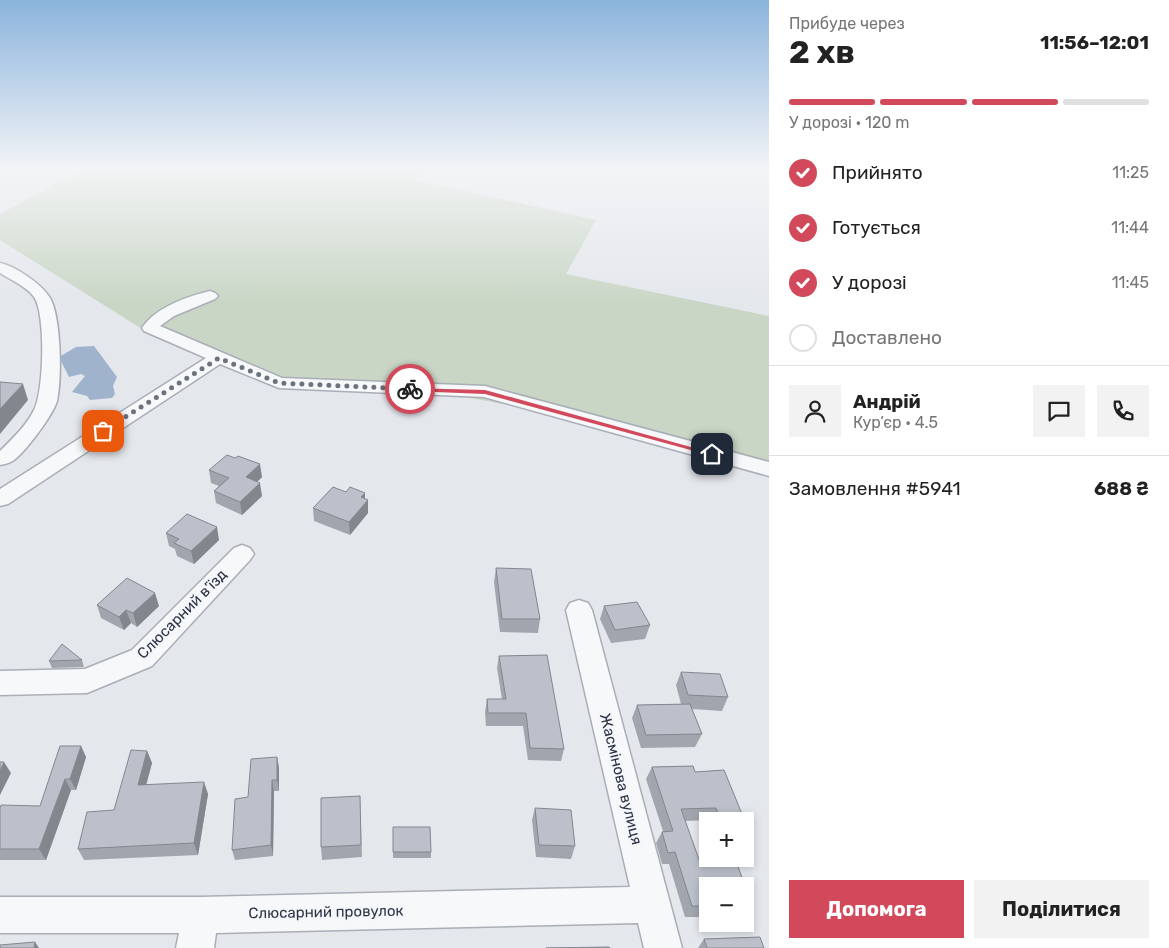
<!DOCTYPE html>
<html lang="uk">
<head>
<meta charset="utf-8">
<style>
	:root { --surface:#fff; --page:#f2f2f2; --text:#222; --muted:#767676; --line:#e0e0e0; --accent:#d1495b }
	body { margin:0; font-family:Rubik,sans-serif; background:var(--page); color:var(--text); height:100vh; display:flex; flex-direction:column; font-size:19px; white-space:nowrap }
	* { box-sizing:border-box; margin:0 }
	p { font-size:16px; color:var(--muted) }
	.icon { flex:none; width:28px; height:28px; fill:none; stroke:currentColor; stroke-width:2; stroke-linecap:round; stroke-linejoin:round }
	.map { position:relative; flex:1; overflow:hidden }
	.panel { display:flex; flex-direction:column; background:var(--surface); width:400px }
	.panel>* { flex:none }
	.tools { position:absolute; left:699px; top:812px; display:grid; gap:10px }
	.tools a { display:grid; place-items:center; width:55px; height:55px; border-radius:0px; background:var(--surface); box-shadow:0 2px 8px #0003; font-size:25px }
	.pin { position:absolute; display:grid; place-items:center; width:42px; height:42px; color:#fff; margin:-21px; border-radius:10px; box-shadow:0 2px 8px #0006 }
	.courier { position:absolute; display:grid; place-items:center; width:50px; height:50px; margin:-25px; border:4px solid #d1495b; border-radius:50%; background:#fff; color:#222; box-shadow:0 1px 6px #0007 }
	.head em { font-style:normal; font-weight:700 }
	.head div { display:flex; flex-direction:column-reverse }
	.head { display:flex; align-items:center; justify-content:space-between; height:85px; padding:0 20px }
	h1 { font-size:32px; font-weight:700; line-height:38px }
	.bar { display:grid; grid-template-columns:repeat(4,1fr); gap:8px 5px; align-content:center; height:60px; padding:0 20px }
	.bar i { height:6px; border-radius:4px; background:var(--line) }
	.bar .current { background:var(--accent) }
	.bar p { grid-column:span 4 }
	.line { display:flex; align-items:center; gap:12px; padding:0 20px; border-top:1px solid var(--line) }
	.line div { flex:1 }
	.round { display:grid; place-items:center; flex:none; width:52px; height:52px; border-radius:0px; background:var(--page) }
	ol { padding:0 20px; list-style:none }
	li { display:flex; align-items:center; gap:15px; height:55px }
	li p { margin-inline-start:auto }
	li .icon { padding:5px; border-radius:50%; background:var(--accent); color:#fff; stroke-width:4 }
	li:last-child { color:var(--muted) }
	li i { width:28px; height:28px; border:2px solid var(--line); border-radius:50% }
	.action { display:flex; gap:10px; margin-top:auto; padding:10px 20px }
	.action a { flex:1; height:58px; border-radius:0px; background:var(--accent); color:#fff; font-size:20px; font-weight:700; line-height:58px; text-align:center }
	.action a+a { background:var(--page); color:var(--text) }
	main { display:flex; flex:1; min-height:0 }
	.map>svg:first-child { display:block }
	.green { fill:#c9d6c5 }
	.water { fill:#9fb4cc }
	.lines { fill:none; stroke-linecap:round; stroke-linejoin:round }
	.minor-casing { stroke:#a9aeb7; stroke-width:3 }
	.minor { fill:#f7f8fa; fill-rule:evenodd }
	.wall { fill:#a1a5ae }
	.shaded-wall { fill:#83868d }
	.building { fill:#bbc0ca; stroke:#83868d }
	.route { fill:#d1495b }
	.done { stroke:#6c737f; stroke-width:5; stroke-dasharray:0 9 }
	.labels { text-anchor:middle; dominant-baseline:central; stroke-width:5; stroke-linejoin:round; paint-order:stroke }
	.near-street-label { font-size:15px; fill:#2b3445; stroke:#f4f6f9 }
</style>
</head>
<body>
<main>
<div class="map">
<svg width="769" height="948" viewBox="0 0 769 948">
	<rect width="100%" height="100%" fill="#e4e7ec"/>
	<polygon class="green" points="81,170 430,170 415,180 596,220 566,274 769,316 769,470 569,416 405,386 284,390 139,327 0,240 0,214"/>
	<polygon class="water" points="94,346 117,377 113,386 115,394 112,398 90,400 87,396 72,392 85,376 81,374 69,377 59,357 76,347"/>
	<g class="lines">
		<g class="minor-casing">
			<g id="minor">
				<path d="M0,263C15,266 42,284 50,298C61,317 62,378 57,401C53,415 26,451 14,460C10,463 5,464 0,465V451C12,439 27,425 34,410C44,392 46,314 34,297C26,286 11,280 0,273Z"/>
				<path d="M210,291L215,293L218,296L215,299L174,316L160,326L282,378L485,386L769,462V476L484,397L279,388L220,364L8,504L0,506V489L206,358L144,331L142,328C156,307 186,297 210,291Z"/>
				<polygon points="242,545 250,548 254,554 250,560 152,666 87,693 0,695 0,671 85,669 132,650 234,548"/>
				<polygon points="579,600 588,603 592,610 682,948 644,948 638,923 216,933 214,948 176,948 179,933 0,933 0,897 200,897 630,887 566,610 570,603"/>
			</g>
		</g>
		<use href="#minor" class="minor"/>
	</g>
	<g class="wall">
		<polygon points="209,470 262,477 257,482 262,496 242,515 216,503 214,491 219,486 211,483"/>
		<polygon points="346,492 365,493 365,499 368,500 368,513 350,535 314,521 313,508"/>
		<polygon points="166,533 219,540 194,564 177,556 175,549 169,546"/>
		<polygon points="496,568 540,619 538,633 500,632 494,582"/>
		<polygon points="97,605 159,606 137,627 131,623 124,630 101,618"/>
		<polygon points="604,606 650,625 645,639 611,643 600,619"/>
		<polygon points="499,656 564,749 561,761 528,760 523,726 486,726 485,712 487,699 502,699 497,668"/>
		<polygon points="82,660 84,667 52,668 49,661"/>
		<polygon points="681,672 728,697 722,711 692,709 702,734 695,747 641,748 632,718 637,705 681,704 676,685"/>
		<polygon points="81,746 86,757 76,790 71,790 46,860 0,860 0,808 40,806"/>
		<polygon points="147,751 152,763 146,784 208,794 198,855 84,860 78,849 114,810"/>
		<polygon points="277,757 279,768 279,791 274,791 273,856 235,860 232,850"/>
		<polygon points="693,766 695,772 724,770 742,814 737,821 710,821 709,820 685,821 701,865 737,864 752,905 745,915 745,886 708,886 708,917 685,917 669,864 662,864 656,843 662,832 663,831 646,779 652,767"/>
		<polygon points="360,796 362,857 322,860 321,847"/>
		<polygon points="535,808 575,846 571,859 536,857 532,820"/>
		<polygon points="393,827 431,852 431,858 393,858"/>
		<polygon points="704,939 764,948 698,948"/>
	</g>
	<g class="shaded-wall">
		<polygon points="23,384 28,400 0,434 0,409"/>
		<polygon points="260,464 262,477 248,490 246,477"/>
		<polygon points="260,483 262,496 242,515 240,502"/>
		<polygon points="365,493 365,504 368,500 368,513 350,535 349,522 361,497"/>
		<polygon points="217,527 219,540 194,564 191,551"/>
		<polygon points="155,593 159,606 137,627 133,613"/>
		<polygon points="126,610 131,623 124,630 119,617"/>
		<polygon points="81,746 86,757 76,790 70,779"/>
		<polygon points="147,751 152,763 143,797 138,785"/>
		<polygon points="277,757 279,768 279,791 277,780"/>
		<polygon points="4,762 11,773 0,795 0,771"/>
		<polygon points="65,779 71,790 46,860 39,849"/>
		<polygon points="272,780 274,791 273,856 271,845"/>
		<polygon points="204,782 208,794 198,855 194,843"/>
		<polygon points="35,942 39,948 34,948"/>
	</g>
	<g class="building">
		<polygon points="0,382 23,384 0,409"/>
		<polygon points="227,455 235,458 238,456 260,464 246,477 260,483 240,502 214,491 229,478 209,470"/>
		<polygon points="333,487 346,492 350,487 365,493 361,497 368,500 349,522 313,508"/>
		<polygon points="187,514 217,527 191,551 174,543 179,539 166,533"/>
		<polygon points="496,568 531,569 540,619 502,619"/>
		<polygon points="127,578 155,593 133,613 126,610 119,617 97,605"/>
		<polygon points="637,602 650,625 615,630 604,606"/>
		<polygon points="62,644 82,660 49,661"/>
		<polygon points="547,655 564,749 530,748 526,713 488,713 487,699 506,699 499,656"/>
		<polygon points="681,672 720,674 728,697 688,695"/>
		<polygon points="690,704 702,734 646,735 637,705"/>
		<polygon points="60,746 81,746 70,779 65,779 39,849 0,849 0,808 1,805 40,806"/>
		<polygon points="131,750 147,751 138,785 204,782 194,843 78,849 87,812 114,810"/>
		<polygon points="277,757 277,780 272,780 271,845 232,850 235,799 248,797 251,759"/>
		<polygon points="0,762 4,762 0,771"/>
		<polygon points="693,766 695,772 724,770 742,814 719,815 716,808 681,809 701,865 737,864 752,905 745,905 745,886 708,886 708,906 692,906 675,852 668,853 662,832 673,831 652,767"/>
		<polygon points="360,796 361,845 321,847 321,798"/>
		<polygon points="535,808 571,810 575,846 539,845"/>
		<polygon points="393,827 430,827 431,852 393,852"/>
		<polygon points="760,937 764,948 707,948 704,939"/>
		<polygon points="35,942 34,948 0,948 0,945"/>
		<polygon points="609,947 610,948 546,948"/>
	</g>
	<linearGradient id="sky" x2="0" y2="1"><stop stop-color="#8bb4dd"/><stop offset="0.56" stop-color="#f3f4f6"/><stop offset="1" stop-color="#f3f4f6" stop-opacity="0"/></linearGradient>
	<rect width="769" height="302" fill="url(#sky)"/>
	<polygon class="route" points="407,388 485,390 716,454 709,455 485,394 410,391 407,390"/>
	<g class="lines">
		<polyline class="done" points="103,431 219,358 279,383 410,389"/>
	</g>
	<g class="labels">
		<g class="near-street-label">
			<text transform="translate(182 614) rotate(-45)">Слюсарний в’їзд</text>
			<text transform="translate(621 779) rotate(76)">Жасмінова вулиця</text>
			<text transform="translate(326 912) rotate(-1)">Слюсарний провулок</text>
		</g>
	</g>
</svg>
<div class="tools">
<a>+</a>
<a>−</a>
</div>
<div class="pin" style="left:103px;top:431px;background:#ea580c"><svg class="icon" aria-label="bag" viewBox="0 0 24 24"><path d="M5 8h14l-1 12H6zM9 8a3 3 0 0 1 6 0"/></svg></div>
<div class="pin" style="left:712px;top:454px;background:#1f2937"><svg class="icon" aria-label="home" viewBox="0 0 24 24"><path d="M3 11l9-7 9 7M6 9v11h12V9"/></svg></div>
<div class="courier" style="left:410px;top:389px"><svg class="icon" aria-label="bike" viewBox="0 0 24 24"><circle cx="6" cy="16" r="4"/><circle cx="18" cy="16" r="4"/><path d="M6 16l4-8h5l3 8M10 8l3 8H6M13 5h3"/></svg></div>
</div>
<section class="panel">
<div class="head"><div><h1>2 хв</h1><p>Прибуде через</p></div><em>11:56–12:01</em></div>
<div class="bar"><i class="current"></i><i class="current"></i><i class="current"></i><i></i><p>У дорозі · 120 m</p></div>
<ol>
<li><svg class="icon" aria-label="check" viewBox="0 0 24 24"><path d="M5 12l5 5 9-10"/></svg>Прийнято<p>11:25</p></li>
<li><svg class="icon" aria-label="check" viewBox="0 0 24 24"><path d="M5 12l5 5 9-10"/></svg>Готується<p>11:44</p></li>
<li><svg class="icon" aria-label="check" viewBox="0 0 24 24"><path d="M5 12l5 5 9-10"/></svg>У дорозі<p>11:45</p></li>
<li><i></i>Доставлено</li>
</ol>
<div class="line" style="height:90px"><a class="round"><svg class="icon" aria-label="person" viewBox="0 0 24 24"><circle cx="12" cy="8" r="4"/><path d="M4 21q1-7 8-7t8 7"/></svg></a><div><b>Андрій</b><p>Кур’єр · 4.5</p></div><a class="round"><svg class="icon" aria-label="chat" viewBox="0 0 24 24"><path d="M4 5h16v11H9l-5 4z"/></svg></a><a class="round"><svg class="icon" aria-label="phone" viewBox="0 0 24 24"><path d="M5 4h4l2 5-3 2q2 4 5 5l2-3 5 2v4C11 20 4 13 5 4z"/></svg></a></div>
<div class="line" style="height:65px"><div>Замовлення #5941</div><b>688 ₴</b></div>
<div class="action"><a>Допомога</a><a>Поділитися</a></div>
</section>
</main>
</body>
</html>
